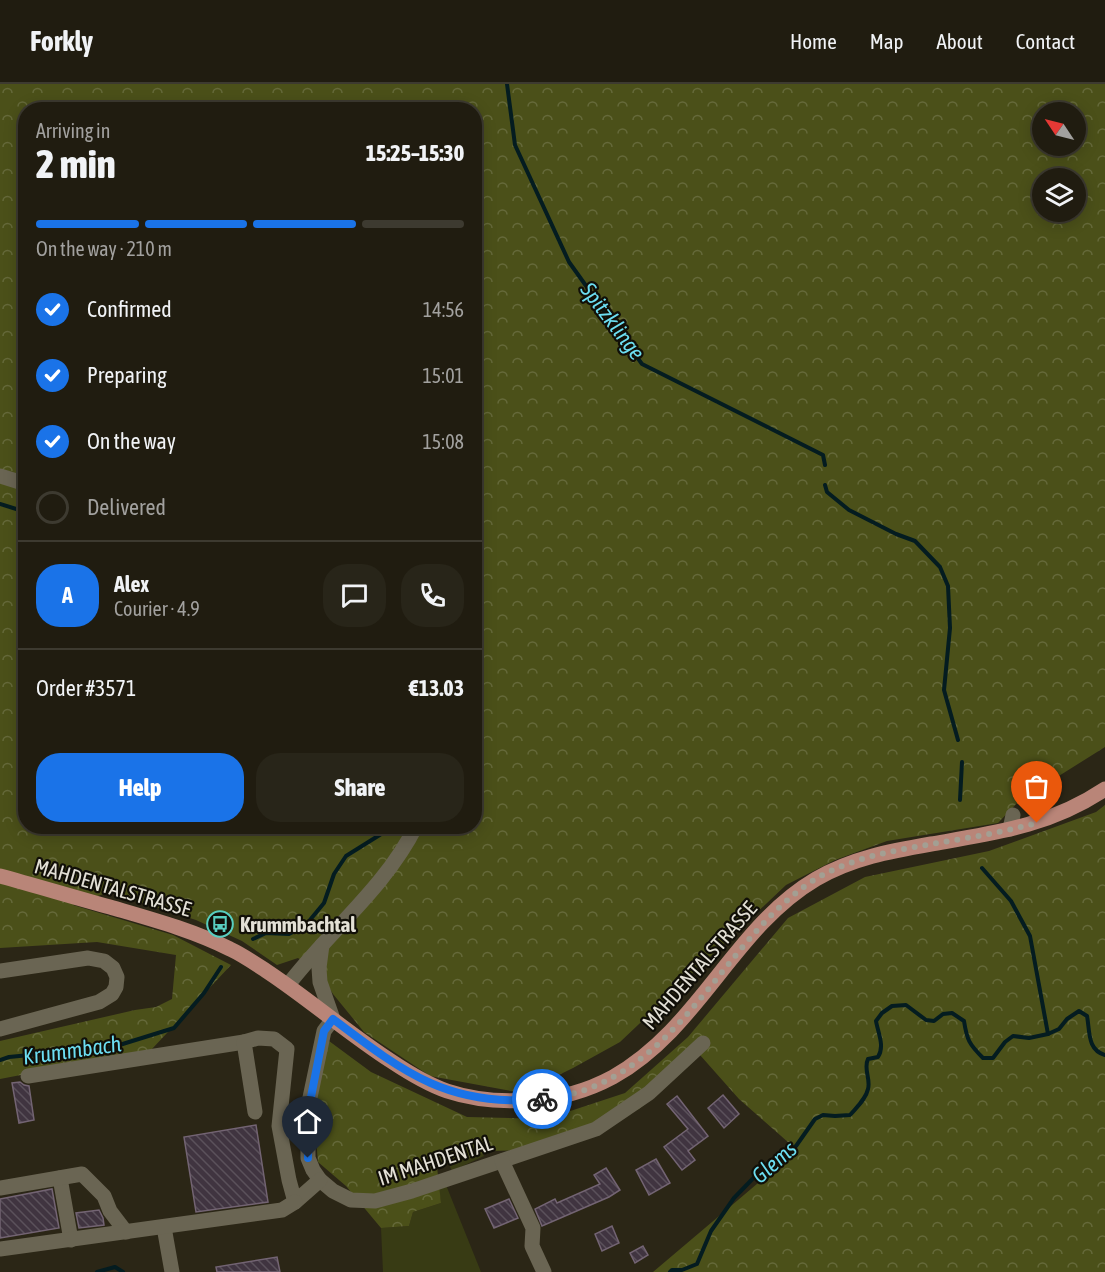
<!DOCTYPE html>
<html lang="en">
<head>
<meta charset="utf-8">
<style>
	:root { --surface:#201c10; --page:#282519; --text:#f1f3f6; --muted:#a2a19f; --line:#3d3a30; --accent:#1a73e8 }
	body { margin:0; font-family:"Asap Condensed",sans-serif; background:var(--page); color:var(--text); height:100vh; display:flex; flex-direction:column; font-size:22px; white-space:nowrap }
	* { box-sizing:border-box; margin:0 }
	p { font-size:20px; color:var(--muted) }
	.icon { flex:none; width:33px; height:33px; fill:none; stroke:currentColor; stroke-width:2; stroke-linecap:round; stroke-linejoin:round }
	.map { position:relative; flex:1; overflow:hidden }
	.details { position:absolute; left:18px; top:18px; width:464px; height:732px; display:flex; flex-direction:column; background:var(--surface); border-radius:24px; box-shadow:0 3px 15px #0003,0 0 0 2px var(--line) }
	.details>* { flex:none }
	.needle { width:39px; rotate:305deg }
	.fabs { position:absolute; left:1032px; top:18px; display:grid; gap:12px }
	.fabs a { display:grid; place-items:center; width:54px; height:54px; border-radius:50%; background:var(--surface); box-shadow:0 3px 15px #0003,0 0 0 2px var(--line); font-size:30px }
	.pin { position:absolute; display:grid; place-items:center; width:51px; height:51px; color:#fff; margin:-62px -26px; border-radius:50% 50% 50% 0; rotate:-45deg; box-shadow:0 0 6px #0007 }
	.pin .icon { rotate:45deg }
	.courier { position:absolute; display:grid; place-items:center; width:60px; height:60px; margin:-30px; border:4px solid #1a73e8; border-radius:50%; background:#fff; color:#222; box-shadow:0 2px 8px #0007 }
	.overview em { font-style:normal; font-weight:800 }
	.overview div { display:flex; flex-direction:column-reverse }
	.overview { display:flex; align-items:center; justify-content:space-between; height:102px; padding:0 18px }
	h1 { font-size:39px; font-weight:800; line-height:45px }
	.bar { display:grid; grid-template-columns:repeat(4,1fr); gap:9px 6px; align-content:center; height:72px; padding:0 18px }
	.bar i { height:8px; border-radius:4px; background:var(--line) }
	.bar .current { background:var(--accent) }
	.bar p { grid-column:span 4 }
	.line { display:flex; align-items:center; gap:15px; padding:0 18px; border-top:2px solid var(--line) }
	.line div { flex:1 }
	.round { display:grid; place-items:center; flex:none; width:63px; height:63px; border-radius:24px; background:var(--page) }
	ol { padding:0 18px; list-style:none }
	li { display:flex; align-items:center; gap:18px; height:66px }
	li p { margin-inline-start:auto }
	li .icon { padding:6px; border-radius:50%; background:var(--accent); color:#fff; stroke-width:4 }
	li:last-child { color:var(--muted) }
	li i { width:33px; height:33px; border:3px solid var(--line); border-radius:50% }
	.button { display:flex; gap:12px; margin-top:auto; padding:12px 18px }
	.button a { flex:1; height:69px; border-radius:24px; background:var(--accent); color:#fff; font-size:24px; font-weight:800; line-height:69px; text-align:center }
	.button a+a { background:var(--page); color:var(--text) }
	header { display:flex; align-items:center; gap:36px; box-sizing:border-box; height:84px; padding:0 30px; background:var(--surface); border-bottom:2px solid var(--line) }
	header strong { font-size:28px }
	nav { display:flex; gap:33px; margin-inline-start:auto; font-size:21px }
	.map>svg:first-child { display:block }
	.grass { fill:#383b14 }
	.forest { fill:url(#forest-crowns); fill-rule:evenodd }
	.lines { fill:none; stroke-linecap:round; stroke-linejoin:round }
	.stream { stroke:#041c20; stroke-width:4 }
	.building { fill:url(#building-back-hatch); stroke:#736473; stroke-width:1.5 }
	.minor { stroke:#6a6553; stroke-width:15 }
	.major { stroke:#b98578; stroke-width:15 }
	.done { stroke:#a39f93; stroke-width:6; stroke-dasharray:0 10.8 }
	.route { stroke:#1a73e8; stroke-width:8 }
	.labels { text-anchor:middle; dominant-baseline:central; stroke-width:4.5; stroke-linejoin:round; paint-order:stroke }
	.street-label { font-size:21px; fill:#e3e0d6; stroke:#110f08 }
	.poi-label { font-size:21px; font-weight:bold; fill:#e3e0d6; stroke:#110f08; text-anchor:start }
	.water-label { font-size:22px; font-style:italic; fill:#6cdef2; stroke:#110f08 }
</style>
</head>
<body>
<header>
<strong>Forkly</strong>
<nav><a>Home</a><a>Map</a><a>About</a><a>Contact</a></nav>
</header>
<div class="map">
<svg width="1105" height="1188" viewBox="0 0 1105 1188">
	<defs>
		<pattern id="forest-crowns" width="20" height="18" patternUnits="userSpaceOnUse" patternTransform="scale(1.5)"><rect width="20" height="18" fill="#4b5019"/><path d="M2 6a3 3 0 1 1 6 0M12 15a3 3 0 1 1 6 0" fill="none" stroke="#65693a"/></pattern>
		<pattern id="building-back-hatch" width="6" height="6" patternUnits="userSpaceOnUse" patternTransform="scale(1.5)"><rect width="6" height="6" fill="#403440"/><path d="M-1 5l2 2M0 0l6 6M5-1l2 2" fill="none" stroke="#5b515b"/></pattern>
	</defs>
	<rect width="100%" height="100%" fill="#2b2616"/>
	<g class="grass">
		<polygon points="478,1060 484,1072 452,1087 446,1074"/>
		<polygon points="444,1096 481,1188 383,1188 381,1144 409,1142 413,1128 441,1119 438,1098"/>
	</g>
	<g class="forest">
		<path d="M0,0H1105V663L1019,717L998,739L887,757L835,776L786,801L620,958L573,984L522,1009L430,992L364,948L333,910L321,891L298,874L277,881L242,857L196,836L109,808L73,821L173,851L231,881L151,966L0,995V957L135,926L156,923L172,915L176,871L97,858L0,864ZM26,26H474V742H26ZM1042,28H1076V62H1042ZM1042,94H1076V128H1042Z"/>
		<polygon points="1105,721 1105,1188 653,1188 797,1066 739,1015 700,971 639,1025 535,1066 490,1067 437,1083 441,1119 413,1128 409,1142 381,1144 346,1102 318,1078 313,1021 329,957 371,988 467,1033 546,1035 625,1009 688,953 788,834 865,793 989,767 1096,728"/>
	</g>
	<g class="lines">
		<g class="stream">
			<polyline points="507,0 515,61 569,178 642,280 823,371 825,381"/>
			<polyline points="825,401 827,408 849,426 896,450 915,457 940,483 948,502 950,544 944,606 958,656"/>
			<polyline points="0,420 26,428"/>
			<polyline points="960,716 962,678"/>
			<polyline points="982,784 1011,817 1030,852 1048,950"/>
			<polyline points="253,855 266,849 289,850 305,842 324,819 334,790 346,772 386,747 389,742"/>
			<polyline points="0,976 9,973 113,963 174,944 204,909 221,883"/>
			<polyline points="97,1188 115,1183 123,1188"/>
			<path d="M670,1188L672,1186H682L697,1180L711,1147L734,1114L767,1080L796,1062L815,1035L823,1031L835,1032L850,1031C857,1023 866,1015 868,1005C871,995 863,985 868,975L878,973C885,962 878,949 876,937L882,929L892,922L906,921L926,936L934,937L943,930L952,929L964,937C967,956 969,960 983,974H993L1005,958L1013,952L1029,954L1048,950L1059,945L1067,935L1079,927L1087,932C1090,947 1087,966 1105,971"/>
		</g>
	</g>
	<g class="building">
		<polygon points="20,998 24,1001 29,1002 34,1036 19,1039 12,999"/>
		<polygon points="723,1011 739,1030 724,1044 708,1024"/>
		<polygon points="677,1012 708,1052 688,1067 695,1076 682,1086 664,1063 688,1045 667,1020"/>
		<polygon points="256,1041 268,1118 196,1128 184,1053"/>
		<polygon points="656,1075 670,1099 649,1111 636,1086"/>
		<polygon points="606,1084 620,1106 609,1113 542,1142 535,1125 555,1115 557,1119 600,1100 594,1091"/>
		<polygon points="52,1105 59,1144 0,1154 0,1115"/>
		<polygon points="509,1115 518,1134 494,1144 485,1125"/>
		<polygon points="99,1126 103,1134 104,1141 79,1144 76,1129"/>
		<polygon points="612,1142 619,1159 602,1167 595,1150"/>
		<polygon points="643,1162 648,1171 635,1179 630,1169"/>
		<polygon points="277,1173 280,1188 217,1188 216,1183"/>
	</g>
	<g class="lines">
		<g class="minor">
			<polyline points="0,392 26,400"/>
			<polyline points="1010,745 1013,731"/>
			<polyline points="322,861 319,884 320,898 333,935 324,947 308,1023 308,1074 313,1086 320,1096 333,1107 351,1116 375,1117 412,1107 596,1045 649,1009 703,959"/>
			<polyline points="0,887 88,874 104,877 113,884 117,893 116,903 112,910 99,918 0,945"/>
			<path d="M288,901C329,847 385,804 416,742"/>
			<polyline points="28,992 244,958"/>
			<polyline points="255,1028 244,958 258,954 274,955 287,965 279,1042 289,1096 295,1118 320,1096"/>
			<polyline points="502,1077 533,1144 532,1162 544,1188"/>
			<polyline points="60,1094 71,1156"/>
			<polyline points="0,1104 82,1090 104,1112 110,1127 126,1148"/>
			<polyline points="164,1143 172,1188"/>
			<polyline points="0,1165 282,1126 295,1118"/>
		</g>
		<path class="major" d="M0,792C37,802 73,813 110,823C151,835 192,846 230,865C243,871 256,880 268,888C310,916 349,950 391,977C409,989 427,1000 447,1007C474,1016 501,1018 529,1016C558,1015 587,1007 613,993C700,944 733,844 816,795C852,774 891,767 931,760C995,749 1050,742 1105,705"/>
	</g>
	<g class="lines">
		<path class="done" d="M542,1015C558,1013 575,1010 590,1004C654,979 694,922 736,871C759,843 783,816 814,796C853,772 899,766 943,758C975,753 1006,747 1037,739"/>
		<path class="route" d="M308,1074L309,1023L324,947L333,935C403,988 449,1024 542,1015"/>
	</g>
	<defs>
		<g id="bus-ring" transform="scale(1.35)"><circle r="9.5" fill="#110f08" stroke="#58cec0" stroke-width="1.5"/><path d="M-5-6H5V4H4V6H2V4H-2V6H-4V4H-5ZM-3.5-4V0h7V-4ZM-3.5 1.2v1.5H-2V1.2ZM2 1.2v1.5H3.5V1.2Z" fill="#58cec0"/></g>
	</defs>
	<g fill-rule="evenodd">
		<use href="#bus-ring" x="220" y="840"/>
	</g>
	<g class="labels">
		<g class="street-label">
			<text transform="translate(113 803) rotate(16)">MAHDENTALSTRASSE</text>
			<text transform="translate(699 881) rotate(-49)">MAHDENTALSTRASSE</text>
			<text transform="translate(435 1076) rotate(-18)">IM MAHDENTAL</text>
		</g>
		<g class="poi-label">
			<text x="240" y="840">Krummbachtal</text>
		</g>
		<g class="water-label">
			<text transform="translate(613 237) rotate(53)">Spitzklinge</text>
			<text transform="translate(72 966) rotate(-8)">Krummbach</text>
			<text transform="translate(774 1078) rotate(-41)">Glems</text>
		</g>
	</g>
</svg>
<div class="fabs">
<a><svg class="needle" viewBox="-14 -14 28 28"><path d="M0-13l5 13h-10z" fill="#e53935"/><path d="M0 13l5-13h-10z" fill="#a2a19f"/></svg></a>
<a><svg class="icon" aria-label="layers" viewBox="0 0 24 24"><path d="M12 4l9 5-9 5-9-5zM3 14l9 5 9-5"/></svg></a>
</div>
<div class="pin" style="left:1037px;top:739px;background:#ea580c"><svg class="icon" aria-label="bag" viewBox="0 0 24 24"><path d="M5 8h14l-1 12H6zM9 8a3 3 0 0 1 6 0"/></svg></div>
<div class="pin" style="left:308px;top:1074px;background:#1f2937"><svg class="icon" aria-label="home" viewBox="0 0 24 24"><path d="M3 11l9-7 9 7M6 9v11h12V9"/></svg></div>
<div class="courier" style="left:542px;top:1015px"><svg class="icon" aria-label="bike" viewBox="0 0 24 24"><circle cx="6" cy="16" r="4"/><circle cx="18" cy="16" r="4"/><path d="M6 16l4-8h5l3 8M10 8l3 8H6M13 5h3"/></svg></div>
<section class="details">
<div class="overview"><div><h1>2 min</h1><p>Arriving in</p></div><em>15:25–15:30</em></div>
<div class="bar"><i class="current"></i><i class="current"></i><i class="current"></i><i></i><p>On the way · 210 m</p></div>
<ol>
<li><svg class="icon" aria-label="check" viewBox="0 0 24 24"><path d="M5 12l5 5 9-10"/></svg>Confirmed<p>14:56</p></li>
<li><svg class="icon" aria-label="check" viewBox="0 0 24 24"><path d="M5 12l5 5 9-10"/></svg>Preparing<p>15:01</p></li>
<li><svg class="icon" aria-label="check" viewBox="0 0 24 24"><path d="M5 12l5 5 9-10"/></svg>On the way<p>15:08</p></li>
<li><i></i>Delivered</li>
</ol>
<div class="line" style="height:108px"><b class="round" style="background:var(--accent);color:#fff">A</b><div><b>Alex</b><p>Courier · 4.9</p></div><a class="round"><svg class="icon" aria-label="chat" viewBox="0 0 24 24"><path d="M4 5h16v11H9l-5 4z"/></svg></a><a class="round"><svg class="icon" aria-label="phone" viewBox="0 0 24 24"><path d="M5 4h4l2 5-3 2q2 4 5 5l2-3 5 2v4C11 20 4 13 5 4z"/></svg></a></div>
<div class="line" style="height:78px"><div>Order #3571</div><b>€13.03</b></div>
<div class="button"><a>Help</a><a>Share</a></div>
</section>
</div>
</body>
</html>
